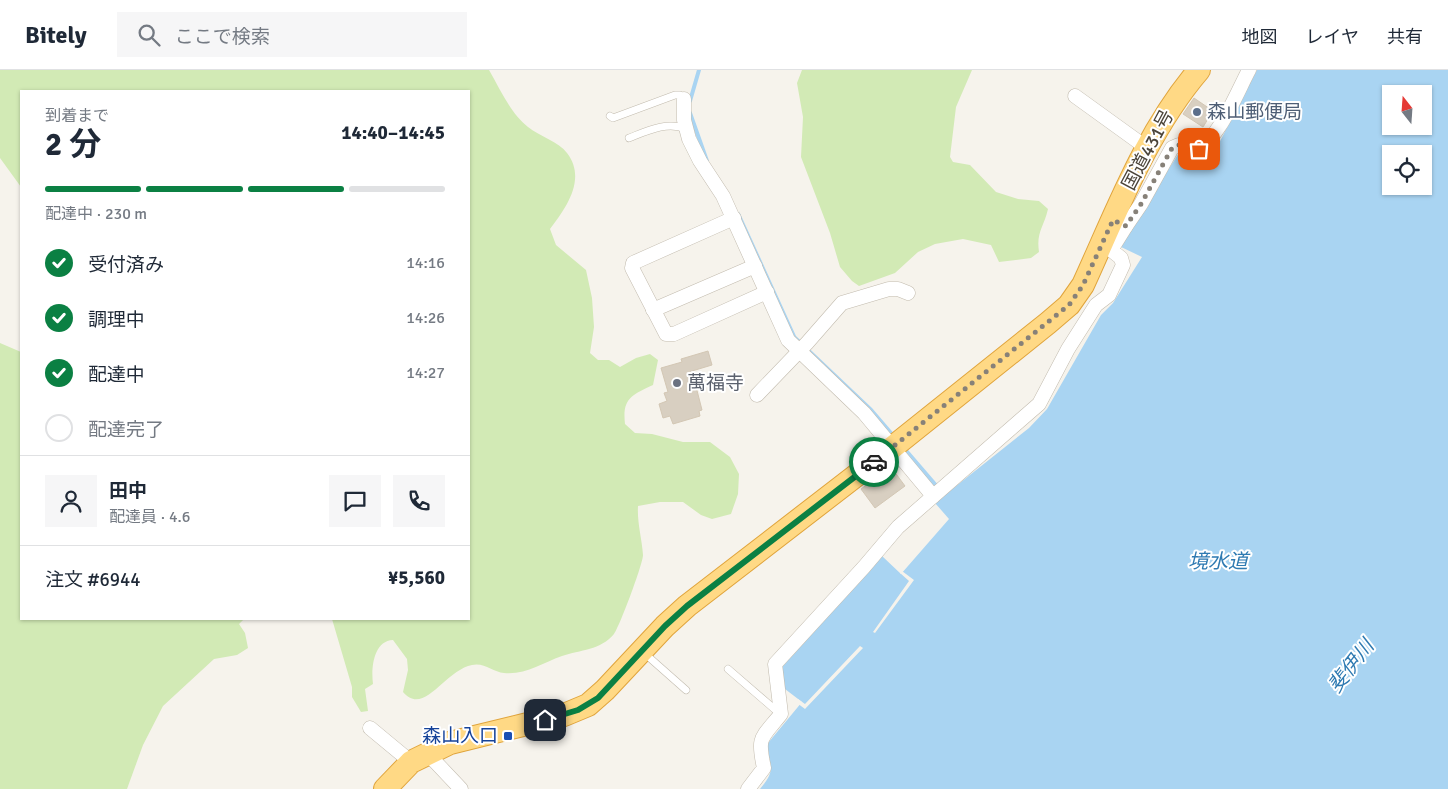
<!DOCTYPE html>
<html lang="ja">
<head>
<meta charset="utf-8">
<style>
	:root { --surface:#fff; --page:#f6f6f7; --text:#1f2937; --muted:#747a83; --line:#e0e1e3; --accent:#0b8043 }
	body { margin:0; font-family:Signika,"Noto Sans JP",sans-serif; background:var(--page); color:var(--text); height:100vh; display:flex; flex-direction:column; font-size:19px; white-space:nowrap }
	* { box-sizing:border-box; margin:0 }
	p { font-size:16px; color:var(--muted) }
	.icon { flex:none; width:28px; height:28px; fill:none; stroke:currentColor; stroke-width:2; stroke-linecap:round; stroke-linejoin:round }
	.map { position:relative; flex:1; overflow:hidden }
	.side { position:absolute; left:20px; top:20px; width:450px; height:530px; display:flex; flex-direction:column; background:var(--surface); border-radius:0px; box-shadow:0 1px 4px #0004 }
	.side>* { flex:none }
	.needle { width:32px; rotate:343deg }
	.fabs { position:absolute; left:1382px; top:15px; display:grid; gap:10px }
	.fabs a { display:grid; place-items:center; width:50px; height:50px; border-radius:0px; background:var(--surface); box-shadow:0 1px 4px #0004; font-size:25px }
	.pin { position:absolute; display:grid; place-items:center; width:42px; height:42px; color:#fff; margin:-21px; border-radius:10px; box-shadow:0 2px 8px #0006 }
	.courier { position:absolute; display:grid; place-items:center; width:50px; height:50px; margin:-25px; border:4px solid #0b8043; border-radius:50%; background:#fff; color:#222; box-shadow:0 1px 6px #0007 }
	.summary em { font-style:normal; font-weight:700 }
	.summary div { display:flex; flex-direction:column-reverse }
	.summary { display:flex; align-items:center; justify-content:space-between; height:85px; padding:0 25px }
	h1 { font-size:32px; font-weight:700; line-height:38px }
	.bar { display:grid; grid-template-columns:repeat(4,1fr); gap:8px 5px; align-content:center; height:60px; padding:0 25px }
	.bar i { height:6px; border-radius:4px; background:var(--line) }
	.bar .current { background:var(--accent) }
	.bar p { grid-column:span 4 }
	.line { display:flex; align-items:center; gap:12px; padding:0 25px; border-top:1px solid var(--line) }
	.line div { flex:1 }
	.round { display:grid; place-items:center; flex:none; width:52px; height:52px; border-radius:0px; background:var(--page) }
	ol { padding:0 25px; list-style:none }
	li { display:flex; align-items:center; gap:15px; height:55px }
	li p { margin-inline-start:auto }
	li .icon { padding:5px; border-radius:50%; background:var(--accent); color:#fff; stroke-width:4 }
	li:last-child { color:var(--muted) }
	li i { width:28px; height:28px; border:2px solid var(--line); border-radius:50% }
	header { display:flex; align-items:center; gap:30px; box-sizing:border-box; height:70px; padding:0 25px; background:var(--surface); border-bottom:1px solid var(--line) }
	header strong { font-size:24px }
	nav { display:flex; gap:28px; margin-inline-start:auto; font-size:18px }
	.search { width:350px; height:45px; background:var(--page); display:flex; align-items:center; gap:12px; box-sizing:border-box; padding:0 18px; border-radius:0px; color:var(--muted); font-size:19px }
	.map>svg:first-child { display:block }
	.green { fill:#d2eab5 }
	.water { fill:#a9d4f2; fill-rule:evenodd }
	.pier { fill:#f6f3ec }
	.lines { fill:none; stroke-linecap:round; stroke-linejoin:round }
	.stream { stroke:#a9d4f2; stroke-width:4 }
	.building { fill:#d8cfc1; stroke:#d3c7b4 }
	.service-casing { stroke:#c2bbae; stroke-width:8 }
	.minor-casing { stroke:#c2bbae; stroke-width:15 }
	.trunk-casing { stroke:#e0a43c; stroke-width:24 }
	.service { stroke:#fff; stroke-width:7 }
	.minor { stroke:#fff; stroke-width:14 }
	.trunk { stroke:#ffd985; stroke-width:22 }
	.done { stroke:#878178; stroke-width:5; stroke-dasharray:0 9 }
	.route { stroke:#0b8043; stroke-width:6 }
	.service-dot { fill:#5c6f8a; stroke:#fff; stroke-width:2 }
	.worship-dot { fill:#6b7280; stroke:#fff; stroke-width:2 }
	.transit-dot { fill:#1a4fb4; stroke:#fff; stroke-width:2 }
	.labels { text-anchor:middle; dominant-baseline:central; stroke-width:4; stroke-linejoin:round; paint-order:stroke }
	.service-label { font-size:19px; fill:#4e5e75; stroke:#fff; text-anchor:start }
	.street-label { font-size:19px; fill:#4b4439; stroke:#fff }
	.worship-label { font-size:19px; fill:#5b616d; stroke:#fff; text-anchor:start }
	.transit-label { font-size:19px; fill:#164399; stroke:#fff; text-anchor:end }
	.water-label { font-size:20px; font-style:italic; fill:#2e7ab2; stroke:#fff }
</style>
</head>
<body>
<header>
<strong>Bitely</strong>
<div class="search"><svg class="icon" aria-label="search" viewBox="0 0 24 24"><circle cx="10" cy="10" r="6"/><path d="M15 15l6 6"/></svg>ここで検索</div>
<nav><a>地図</a><a>レイヤ</a><a>共有</a></nav>
</header>
<div class="map">
<svg width="1448" height="719" viewBox="0 0 1448 719">
	<rect width="100%" height="100%" fill="#f6f3ec"/>
	<g class="green">
		<path d="M0,0H489C500,19 511,44 528,57C539,66 559,72 567,83C587,109 566,138 550,159L556,175L586,200L592,228L594,257L590,283L598,290H609L620,297L636,288L650,284L658,290L653,315C632,325 622,328 625,354L635,363L652,364L683,372H710L730,387L739,404L738,424L731,444L712,449L701,445L683,432H660L638,436C637,453 642,469 643,485C643,494 619,558 614,564C601,580 580,580 562,586C542,593 526,605 504,603C493,602 484,592 472,595C445,600 424,647 403,622L408,600L407,589L393,570C373,571 371,599 373,614L365,619L368,641L361,642L352,627V617L332,549H469V21H21V117L0,88Z"/>
		<path d="M802,0H972L956,37L950,87L953,92L970,95L996,122L1018,129L1039,131L1048,139C1044,157 1036,162 1039,182L1031,188L999,192L991,175L963,169L935,174L918,182L895,203L859,216L852,211L840,197L830,163L801,87L803,47L797,13Z"/>
		<polygon points="0,273 21,282 21,549 244,549 239,554 245,563 248,578 237,585 214,589 163,636 143,675 127,719 0,719"/>
	</g>
	<path class="water" d="M1257,0H1448V719H760C779,697 767,696 768,673L802,632L785,619L782,597L882,486L901,504L949,449L798,276L745,163L739,141L796,266L872,338L946,424L1029,358L1047,339L1101,245L1113,233L1142,187L1119,176L1179,83L1201,94L1218,75ZM1391,24H1424V56H1391ZM1391,84H1424V116H1391Z"/>
	<g class="pier">
		<polygon points="902,501 914,510 875,563 873,562 909,511 900,503"/>
		<polygon points="860,576 863,578 805,639 797,633 798,629 805,634"/>
	</g>
	<g class="lines">
		<g class="stream">
			<polyline points="690,31 699,0"/>
			<polyline points="690,43 707,91"/>
		</g>
	</g>
	<g class="building">
		<polygon points="1194,28 1213,41 1203,57 1183,44"/>
		<polygon points="708,281 712,295 692,301 702,340 699,341 700,346 673,354 670,346 663,348 659,334 667,331 664,323 668,322 661,298 682,292 681,289"/>
		<polygon points="891,397 905,416 875,438 861,419"/>
	</g>
	<g class="lines">
		<g class="service-casing">
			<g id="service">
				<polyline points="610,46 613,48 675,25 680,25 684,29"/>
				<path d="M629,68C647,61 667,51 686,59"/>
				<polyline points="643,582 686,620"/>
				<polyline points="728,599 779,643"/>
			</g>
		</g>
		<g class="minor-casing">
			<g id="minor">
				<polyline points="1075,26 1147,78"/>
				<polyline points="684,29 684,50 689,69 700,91 723,126 788,270 864,343 933,426"/>
				<polyline points="734,148 633,193 632,198 666,264 674,264 767,222"/>
				<path d="M1119,153L1126,156L1141,134L1172,78L1179,75L1192,81C1217,75 1237,22 1249,0"/>
				<polyline points="653,240 755,196"/>
				<polyline points="757,325 807,273 842,233 889,219 898,219 908,223"/>
				<polyline points="370,658 411,692"/>
				<polyline points="427,683 461,719"/>
				<path d="M748,719L764,698C757,666 761,669 781,644L775,594L864,497L898,457L1039,334L1068,279L1096,235L1109,225L1123,195L1121,188L1111,180L1126,156"/>
			</g>
		</g>
		<g class="trunk-casing">
			<path id="trunk" d="M385,719L411,692L450,673L564,645L588,635L605,620L665,556L687,536L893,377L1048,253L1069,235L1083,215C1117,141 1146,62 1199,0"/>
		</g>
		<use href="#service" class="service"/>
		<use href="#minor" class="minor"/>
		<use href="#trunk" class="trunk"/>
	</g>
	<g class="lines">
		<polyline class="done" points="874,392 1069,235 1083,215 1113,150 1126,156 1141,134 1172,78 1179,75 1192,81 1199,79"/>
		<polyline class="route" points="545,650 578,640 598,628 665,556 687,536 874,392"/>
	</g>
	<circle class="service-dot" cx="1197" cy="42" r="5"/>
	<circle class="worship-dot" cx="677" cy="313" r="5"/>
	<rect class="transit-dot" x="503" y="661" width="10" height="10" rx="2.5"/>
	<g class="labels">
		<g class="service-label">
			<text x="1207" y="42">森山郵便局</text>
		</g>
		<g class="street-label">
			<text transform="translate(1148 80) rotate(-62)">国道431号</text>
		</g>
		<g class="worship-label">
			<text x="687" y="313">萬福寺</text>
		</g>
		<g class="transit-label">
			<text x="498" y="666">森山入口</text>
		</g>
		<g class="water-label">
			<text x="1218" y="491">境水道</text>
			<text transform="translate(1351 596) rotate(-52)">斐伊川</text>
		</g>
	</g>
</svg>
<div class="fabs">
<a><svg class="needle" viewBox="-14 -14 28 28"><path d="M0-13l5 13h-10z" fill="#e53935"/><path d="M0 13l5-13h-10z" fill="#747a83"/></svg></a>
<a><svg class="icon" aria-label="locate" viewBox="0 0 24 24"><circle cx="12" cy="12" r="6"/><path d="M12 2v4M12 18v4M2 12h4M18 12h4"/></svg></a>
</div>
<div class="pin" style="left:1199px;top:79px;background:#ea580c"><svg class="icon" aria-label="bag" viewBox="0 0 24 24"><path d="M5 8h14l-1 12H6zM9 8a3 3 0 0 1 6 0"/></svg></div>
<div class="pin" style="left:545px;top:650px;background:#1f2937"><svg class="icon" aria-label="home" viewBox="0 0 24 24"><path d="M3 11l9-7 9 7M6 9v11h12V9"/></svg></div>
<div class="courier" style="left:874px;top:392px"><svg class="icon" aria-label="car" viewBox="0 0 24 24"><path d="M5 17H2v-5l4-1 3-4h7l3 4 3 1v5h-3M9 17h6M6 11h13"/><circle cx="7" cy="17" r="2"/><circle cx="17" cy="17" r="2"/></svg></div>
<section class="side">
<div class="summary"><div><h1>2 分</h1><p>到着まで</p></div><em>14:40–14:45</em></div>
<div class="bar"><i class="current"></i><i class="current"></i><i class="current"></i><i></i><p>配達中 · 230 m</p></div>
<ol>
<li><svg class="icon" aria-label="check" viewBox="0 0 24 24"><path d="M5 12l5 5 9-10"/></svg>受付済み<p>14:16</p></li>
<li><svg class="icon" aria-label="check" viewBox="0 0 24 24"><path d="M5 12l5 5 9-10"/></svg>調理中<p>14:26</p></li>
<li><svg class="icon" aria-label="check" viewBox="0 0 24 24"><path d="M5 12l5 5 9-10"/></svg>配達中<p>14:27</p></li>
<li><i></i>配達完了</li>
</ol>
<div class="line" style="height:90px"><a class="round"><svg class="icon" aria-label="person" viewBox="0 0 24 24"><circle cx="12" cy="8" r="4"/><path d="M4 21q1-7 8-7t8 7"/></svg></a><div><b>田中</b><p>配達員 · 4.6</p></div><a class="round"><svg class="icon" aria-label="chat" viewBox="0 0 24 24"><path d="M4 5h16v11H9l-5 4z"/></svg></a><a class="round"><svg class="icon" aria-label="phone" viewBox="0 0 24 24"><path d="M5 4h4l2 5-3 2q2 4 5 5l2-3 5 2v4C11 20 4 13 5 4z"/></svg></a></div>
<div class="line" style="height:65px"><div>注文 #6944</div><b>¥5,560</b></div>
</section>
</div>
</body>
</html>
